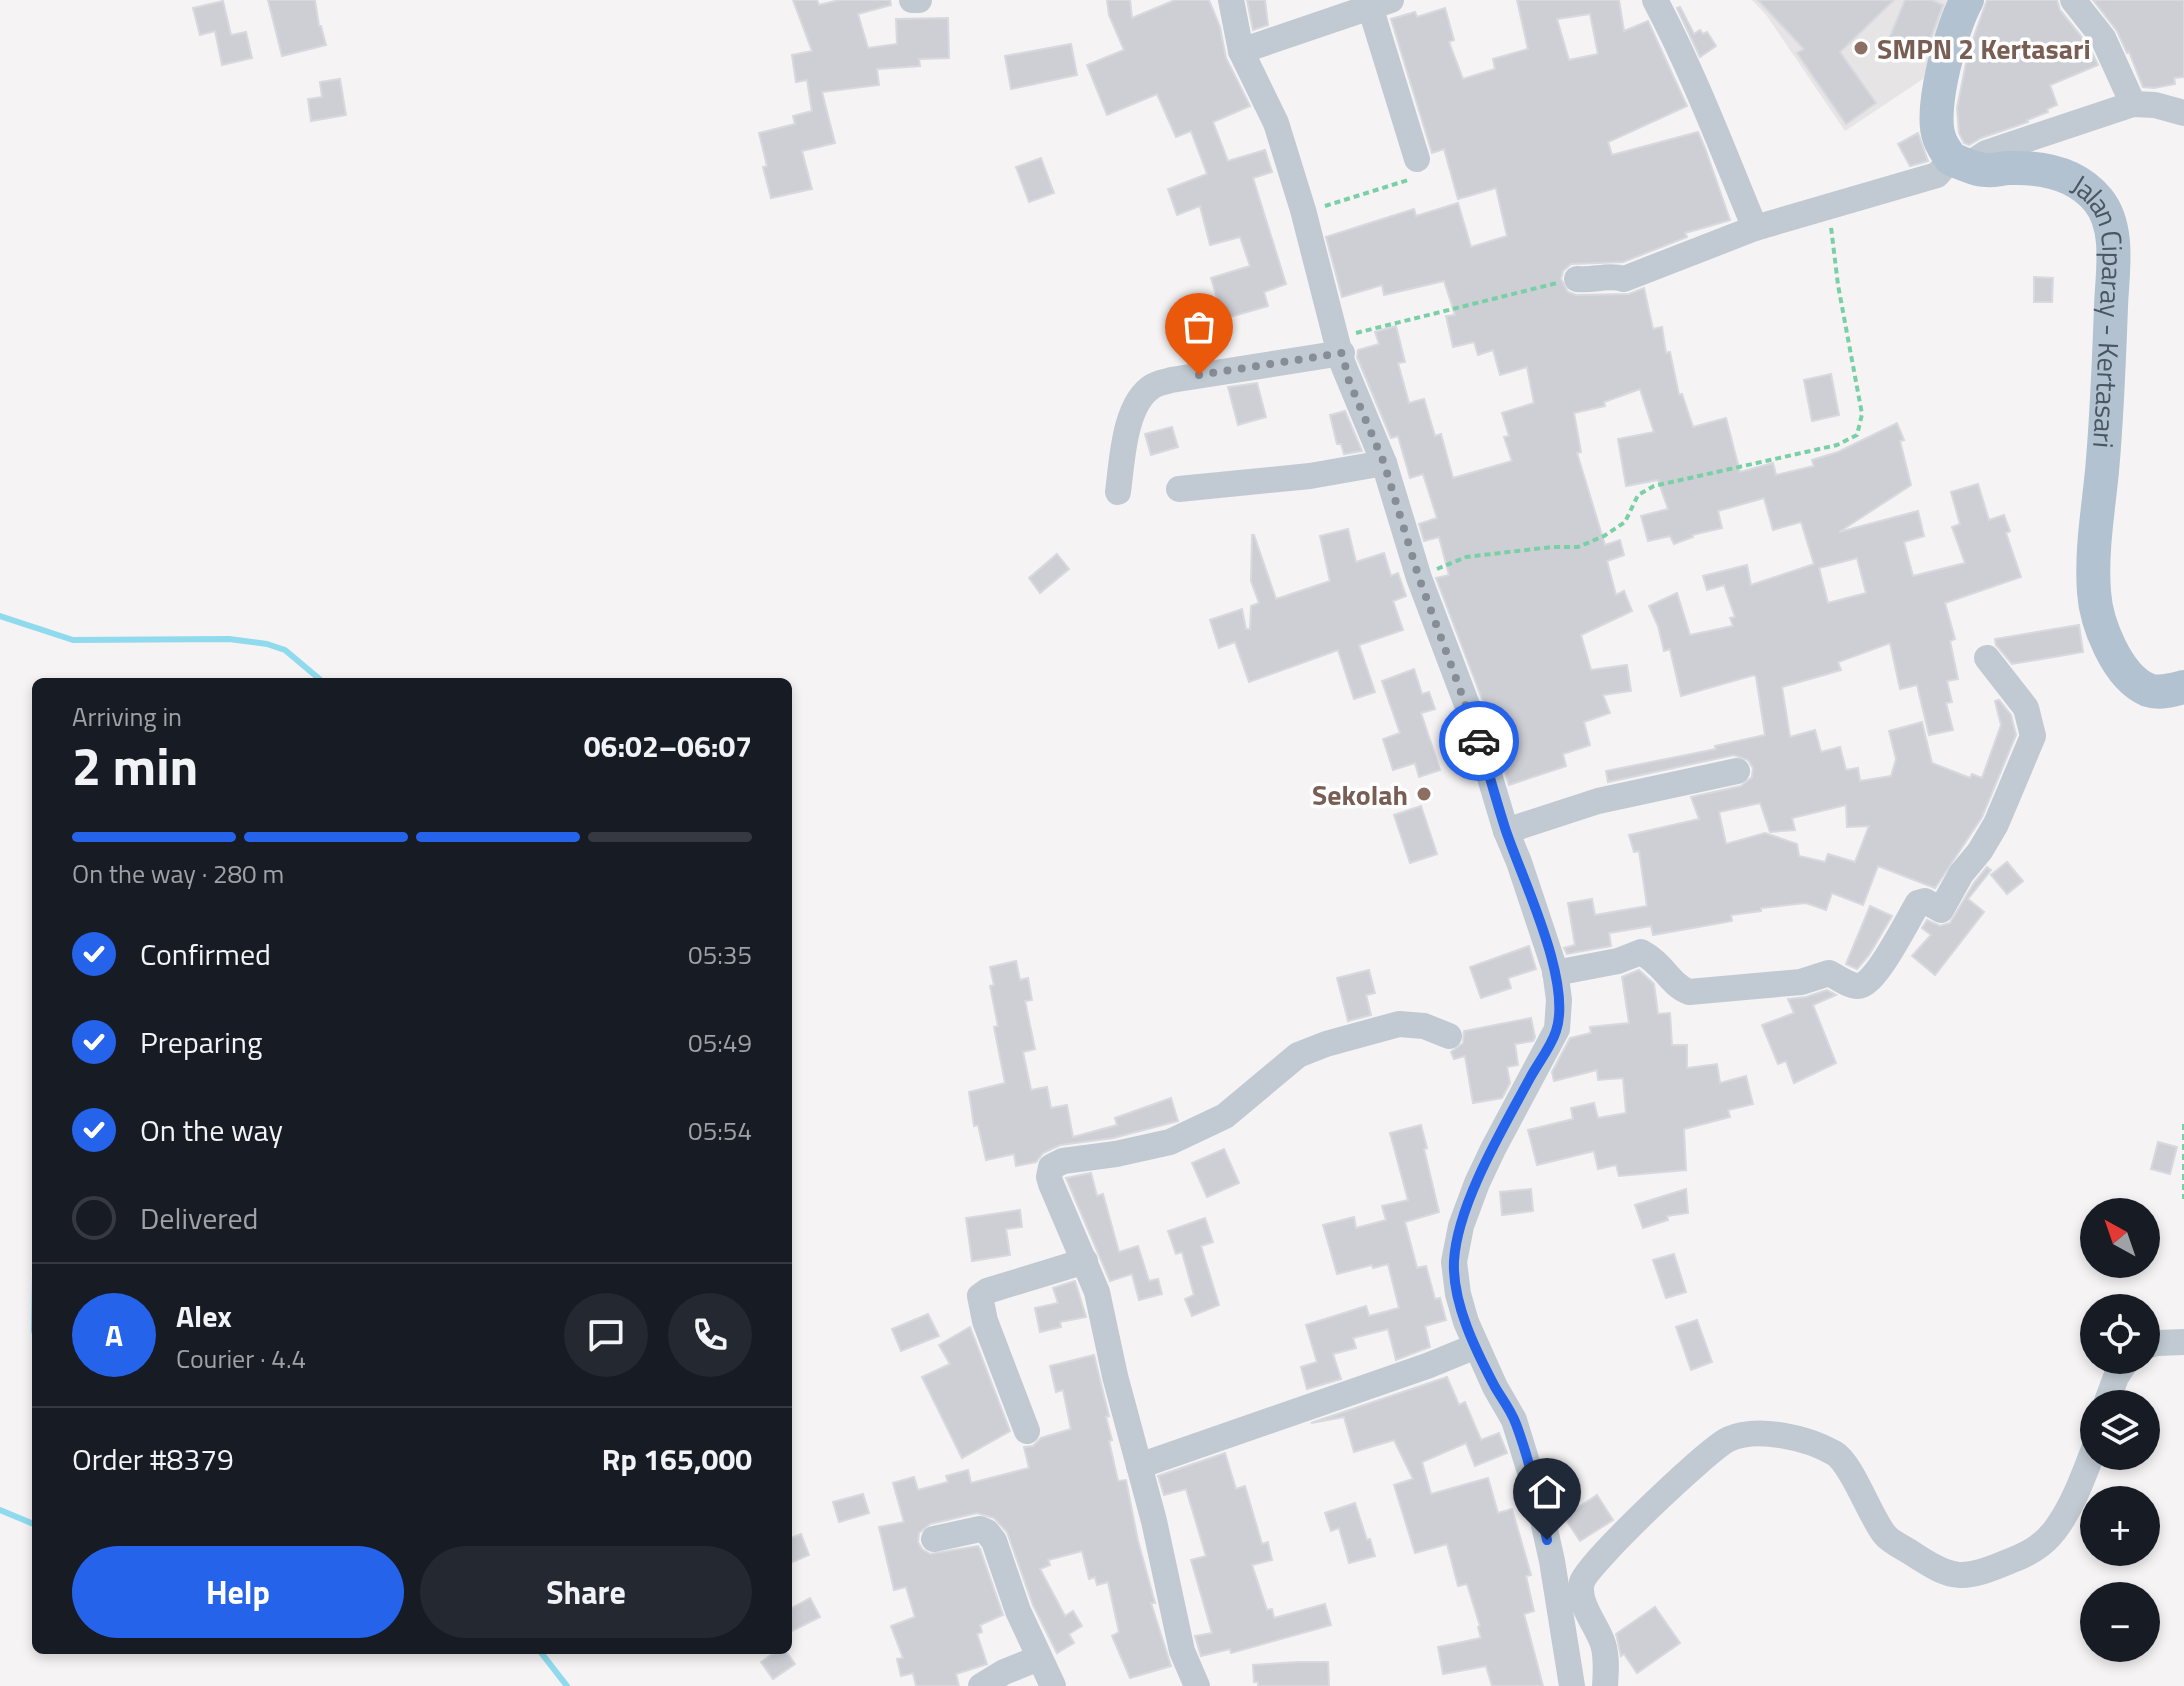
<!DOCTYPE html>
<html lang="en">
<head>
<meta charset="utf-8">
<style>
	:root { --surface:#171b24; --page:#242831; --text:#f1f3f6; --muted:#9ea1a6; --line:#363941; --accent:#2563eb }
	body { margin:0; font-family:"Titillium Web",sans-serif; background:var(--page); color:var(--text); height:100vh; display:flex; flex-direction:column; font-size:30px; white-space:nowrap }
	* { box-sizing:border-box; margin:0 }
	p { font-size:26px; color:var(--muted) }
	.icon { flex:none; width:44px; height:44px; fill:none; stroke:currentColor; stroke-width:2; stroke-linecap:round; stroke-linejoin:round }
	.map { position:relative; flex:1; overflow:hidden }
	.side { position:absolute; left:32px; top:678px; width:760px; height:976px; display:flex; flex-direction:column; background:var(--surface); border-radius:12px; box-shadow:0 4px 12px #0003 }
	.side>* { flex:none }
	.needle { width:52px; rotate:320deg }
	.controls { position:absolute; left:2080px; top:1198px; display:grid; gap:16px }
	.controls a { display:grid; place-items:center; width:80px; height:80px; border-radius:50%; background:var(--surface); box-shadow:0 4px 12px #0003; font-size:40px }
	.pin { position:absolute; display:grid; place-items:center; width:68px; height:68px; color:#fff; margin:-82px -34px; border-radius:50% 50% 50% 0; rotate:-45deg; box-shadow:0 0 8px #0007 }
	.pin .icon { rotate:45deg }
	.courier { position:absolute; display:grid; place-items:center; width:80px; height:80px; margin:-40px; border:6px solid #2563eb; border-radius:50%; background:#fff; color:#222; box-shadow:0 2px 10px #0007 }
	.head em { font-style:normal; font-weight:700 }
	.head div { display:flex; flex-direction:column-reverse }
	.head { display:flex; align-items:center; justify-content:space-between; height:136px; padding:0 40px }
	h1 { font-size:52px; font-weight:700; line-height:60px }
	.bar { display:grid; grid-template-columns:repeat(4,1fr); gap:12px 8px; align-content:center; height:96px; padding:0 40px }
	.bar i { height:10px; border-radius:6px; background:var(--line) }
	.bar .active { background:var(--accent) }
	.bar p { grid-column:span 4 }
	.line { display:flex; align-items:center; gap:20px; padding:0 40px; border-top:2px solid var(--line) }
	.line div { flex:1 }
	.round { display:grid; place-items:center; flex:none; width:84px; height:84px; border-radius:42px; background:var(--page) }
	ol { padding:0 40px; list-style:none }
	li { display:flex; align-items:center; gap:24px; height:88px }
	li p { margin-inline-start:auto }
	li .icon { padding:8px; border-radius:50%; background:var(--accent); color:#fff; stroke-width:4 }
	li:last-child { color:var(--muted) }
	li i { width:44px; height:44px; border:4px solid var(--line); border-radius:50% }
	.cta { display:flex; gap:16px; margin-top:auto; padding:16px 40px }
	.cta a { flex:1; height:92px; border-radius:48px; background:var(--accent); color:#fff; font-size:32px; font-weight:700; line-height:92px; text-align:center }
	.cta a+a { background:var(--page); color:var(--text) }
	.map>svg:first-child { display:block }
	.education { fill:#e6e4e5 }
	.lines { fill:none; stroke-linecap:round; stroke-linejoin:round }
	.stream { stroke:#90daee; stroke-width:6 }
	.building { fill:#cdcfd5; stroke:#d7d9de; stroke-width:2; fill-rule:evenodd }
	.path { stroke:#7ad0a6; stroke-width:4; stroke-dasharray:6 4; stroke-linecap:butt }
	.minor { stroke:#c1cad2; stroke-width:26 }
	.major { stroke:#b3c2d1; stroke-width:34 }
	.done { stroke:#868d94; stroke-width:8; stroke-dasharray:0 14.4 }
	.route { stroke:#2563eb; stroke-width:10 }
	.education-dot { fill:#8d6e63; stroke:#fff; stroke-width:3 }
	.labels { text-anchor:middle; dominant-baseline:central; stroke-width:7; stroke-linejoin:round; paint-order:stroke }
	.education-label { font-size:28px; font-weight:bold; fill:#785e54; stroke:#fff; text-anchor:start }
	.street-label { font-size:28px; fill:#4a5661; stroke:#fff }
</style>
</head>
<body>
<div class="map">
<svg width="2184" height="1686" viewBox="0 0 2184 1686">
	<rect width="100%" height="100%" fill="#f5f3f3"/>
	<polygon class="education" points="1752,0 1952,0 1923,79 1845,131 1767,16"/>
	<g class="lines">
		<g class="stream">
			<polyline points="0,616 73,640 229,639 267,644 285,650 323,682"/>
			<polyline points="36,1217 34,1330 36,1341"/>
			<polyline points="0,1510 36,1525"/>
			<polyline points="539,1650 567,1686"/>
		</g>
	</g>
	<g class="building">
		<polygon points="268,0 315,0 319,26 321,26 326,45 282,56"/>
		<polygon points="793,0 817,0 819,5 839,0 890,0 891,5 858,14 868,48 897,44 896,19 948,18 949,58 919,59 920,66 877,69 879,85 822,92 835,143 802,151 812,189 771,198 763,167 767,166 759,133 795,124 793,116 812,111 807,80 796,82 792,55 812,51"/>
		<polygon points="1107,0 1130,0 1132,18 1175,0 1209,0 1220,27 1226,58 1250,106 1213,122 1228,161 1265,150 1272,172 1253,178 1286,284 1264,292 1268,306 1223,319 1211,278 1250,266 1240,237 1210,245 1200,206 1177,215 1168,189 1207,174 1191,131 1176,137 1157,94 1107,115 1087,65 1124,50 1109,15"/>
		<polygon points="1247,0 1265,0 1268,25 1253,30"/>
		<path d="M1517,0H1619L1624,31L1648,21L1687,106L1608,142L1612,155L1698,132L1705,148L1730,220L1685,233L1687,237L1623,262L1571,264L1563,271L1561,279L1568,292L1576,295L1629,294L1644,288L1653,329L1662,327L1666,353L1670,352L1679,395L1682,394L1693,427L1726,418L1740,472L1773,463L1776,475L1814,466L1812,460L1838,452L1897,423L1904,440L1900,441L1911,485L1839,532L1918,511L1924,536L1904,542L1913,576L1965,563L1952,527L1960,524L1951,492L1978,484L1989,520L2004,515L2010,531L2006,533L2021,577L1945,603L1955,639L1950,641L1958,679L1947,681L1952,702L1946,703L1953,730L1929,735L1917,685L1900,689L1890,643L1838,662L1841,670L1782,687L1790,737L1815,730L1821,752L1840,747L1846,770L1858,768L1860,781L1891,776L1896,759L1889,731L1922,722L1932,763L1970,778L1972,774L1982,778L2001,725L1995,701L1999,700L2011,715L2016,735L1982,817L1935,888L1878,866L1863,905L1832,893L1826,910L1806,903L1761,908V911L1731,915L1732,921L1653,935L1651,926L1609,933L1611,946L1567,954L1564,948L1575,945L1568,903L1592,899L1595,915L1647,906L1639,851L1634,852L1629,835L1699,819L1691,797L1741,786L1752,777L1753,768L1748,760L1734,755L1608,782L1606,771L1716,749L1715,746L1765,735L1756,677L1754,675L1681,696L1670,649L1664,651L1658,626L1649,606L1677,593L1690,635L1733,626L1730,618L1735,617L1724,585L1707,590L1703,576L1747,565L1751,585L1814,564L1801,522L1773,530L1764,498L1718,511L1722,528L1692,535L1693,537L1674,544L1670,536L1648,541L1641,516L1668,509L1658,480L1626,486L1618,439L1654,432L1640,389L1604,402L1605,406L1574,413L1581,452L1577,453L1605,545L1620,540L1624,555L1607,561L1616,595L1624,591L1632,611L1581,635L1591,670L1627,665L1631,691L1603,695L1610,713L1584,722L1590,745L1563,754L1566,766L1509,785L1487,712L1436,578L1449,575L1439,537L1424,541L1419,524L1437,518L1423,474L1410,478L1398,436L1391,438L1357,357L1358,350L1379,344L1375,332L1396,326L1405,362L1398,363L1409,403L1424,399L1435,436L1441,434L1453,478L1512,461L1504,437L1509,436L1502,413L1534,403L1527,367L1500,375L1493,350L1478,355L1474,342L1453,347L1446,316L1455,315L1444,281L1384,295L1382,285L1342,297L1326,237L1414,209L1416,216L1458,203L1471,247L1507,236L1496,188L1458,199L1444,149L1432,153L1391,19L1415,12L1417,17L1445,8L1454,40L1449,42L1463,79L1495,69L1493,59L1528,49ZM1590,14L1598,54L1569,60L1557,19ZM1857,558L1866,593L1828,603L1819,568ZM1760,803L1770,832L1795,830L1792,818L1846,805L1847,827L1869,826L1855,862L1828,854L1825,862L1799,856L1797,844L1765,833L1726,844L1719,812Z"/>
		<polygon points="1758,0 1894,0 1840,52 1876,103 1846,124 1797,53 1804,49"/>
		<polygon points="1905,0 1932,0 1943,5 1925,53 1889,39"/>
		<polygon points="1987,0 2057,0 2060,10 2089,46 2098,65 2050,85 2057,105 2047,109 2048,112 2027,120 2028,122 1981,138 1969,145 1964,143 1959,133 1957,108 1968,53"/>
		<polygon points="2093,0 2184,0 2184,77 2174,78 2175,84 2154,88 2143,87 2129,52 2127,53 2117,31"/>
		<polygon points="223,1 231,35 246,32 252,58 222,65 215,31 200,35 193,8"/>
		<polygon points="1680,7 1694,34 1700,30 1703,34 1707,32 1716,46 1700,57 1677,8"/>
		<polygon points="1071,44 1077,75 1011,89 1005,56"/>
		<polygon points="340,79 346,115 311,121 308,99 322,97 320,82"/>
		<polygon points="1918,133 1928,161 1910,166 1898,144"/>
		<polygon points="1041,158 1054,193 1029,202 1016,167"/>
		<polygon points="2034,277 2053,278 2052,302 2034,302"/>
		<polygon points="1831,374 1839,415 1812,421 1804,380"/>
		<polygon points="1257,383 1266,417 1238,425 1228,387"/>
		<polygon points="1345,411 1362,451 1344,454 1341,444 1337,444 1330,415"/>
		<polygon points="1172,427 1178,447 1151,455 1145,434"/>
		<polygon points="1348,529 1356,562 1384,553 1391,576 1398,573 1406,596 1393,601 1403,630 1359,645 1375,692 1354,699 1338,650 1249,682 1235,642 1219,648 1210,620 1242,609 1246,629 1250,629 1251,606 1259,603 1251,581 1252,535 1254,535 1276,599 1330,581 1320,536"/>
		<polygon points="1057,554 1069,569 1040,593 1029,578"/>
		<polygon points="2079,625 2083,652 2012,664 1996,645 1995,639"/>
		<polygon points="1414,669 1422,694 1429,692 1435,709 1421,713 1440,770 1419,777 1415,763 1393,770 1383,739 1400,733 1382,681"/>
		<polygon points="1421,806 1437,854 1410,863 1394,815"/>
		<polygon points="2007,862 2023,881 2007,894 1991,875"/>
		<polygon points="1987,867 1991,870 1968,899 1984,912 1935,975 1912,956 1931,935 1922,928 1927,920 1940,926 1950,923 1974,883"/>
		<polygon points="1870,906 1892,916 1869,955 1857,969 1846,964"/>
		<polygon points="1529,946 1536,969 1508,978 1511,988 1481,998 1470,967"/>
		<polygon points="1016,961 1020,980 1028,978 1032,1000 1025,1001 1035,1049 1023,1052 1031,1090 1047,1087 1051,1108 1067,1105 1073,1137 1117,1125 1115,1118 1171,1098 1178,1121 1113,1138 1060,1145 1043,1153 1036,1162 1016,1166 1014,1154 986,1160 978,1125 974,1126 969,1092 1005,1083 994,1027 998,1026 990,986 994,985 990,967"/>
		<polygon points="1369,970 1375,993 1366,995 1371,1015 1348,1021 1337,978"/>
		<polygon points="1639,970 1654,984 1658,1014 1670,1013 1672,1045 1687,1045 1687,1068 1717,1064 1720,1083 1746,1076 1753,1104 1728,1110 1730,1117 1684,1129 1686,1170 1619,1176 1616,1165 1598,1169 1594,1151 1537,1165 1528,1130 1573,1119 1571,1108 1594,1103 1598,1118 1626,1113 1623,1078 1598,1080 1597,1070 1554,1081 1552,1072 1570,1038 1591,1033 1590,1027 1629,1023 1622,977"/>
		<polygon points="1827,990 1836,995 1813,1005 1836,1063 1794,1083 1786,1061 1778,1064 1762,1025 1794,1013 1788,999 1806,997"/>
		<polygon points="1531,1018 1535,1037 1533,1041 1515,1044 1518,1065 1507,1067 1510,1083 1502,1098 1473,1103 1465,1056 1454,1059 1451,1052 1463,1043 1464,1031"/>
		<polygon points="1421,1125 1427,1148 1424,1149 1439,1212 1405,1222 1417,1268 1426,1266 1435,1299 1440,1298 1446,1320 1425,1326 1430,1347 1396,1360 1388,1329 1353,1338 1356,1348 1333,1354 1341,1379 1307,1389 1301,1367 1317,1362 1306,1325 1366,1306 1369,1316 1399,1308 1388,1264 1373,1268 1372,1265 1337,1274 1323,1225 1354,1217 1356,1228 1386,1220 1382,1206 1408,1200 1390,1133"/>
		<polygon points="2158,1142 2177,1147 2170,1174 2151,1169"/>
		<polygon points="1224,1149 1239,1183 1207,1197 1192,1163"/>
		<polygon points="1091,1173 1097,1196 1103,1194 1119,1252 1138,1246 1149,1281 1158,1279 1162,1294 1139,1300 1132,1274 1110,1281 1066,1178"/>
		<polygon points="1531,1189 1533,1211 1502,1215 1500,1192"/>
		<polygon points="1686,1189 1688,1213 1667,1216 1668,1220 1643,1228 1635,1205"/>
		<polygon points="1020,1210 1022,1227 1006,1229 1010,1255 972,1261 966,1218"/>
		<polygon points="1205,1218 1213,1242 1201,1246 1219,1305 1192,1316 1185,1299 1194,1295 1182,1252 1176,1254 1168,1231"/>
		<polygon points="1674,1254 1686,1292 1666,1298 1653,1260"/>
		<polygon points="1075,1281 1086,1317 1060,1322 1061,1327 1040,1332 1035,1308 1058,1303 1053,1288"/>
		<polygon points="928,1314 939,1336 901,1351 892,1329"/>
		<polygon points="1697,1320 1712,1362 1691,1370 1676,1327"/>
		<polygon points="970,1327 1010,1431 962,1458 922,1377 950,1364 939,1345"/>
		<polygon points="1094,1355 1109,1416 1106,1417 1112,1440 1109,1441 1118,1481 1126,1480 1138,1541 1155,1603 1151,1603 1171,1666 1130,1678 1112,1636 1119,1632 1108,1582 1097,1585 1095,1577 1089,1579 1082,1551 1048,1560 1050,1565 1040,1569 1065,1616 1073,1611 1082,1626 1069,1634 1074,1643 1057,1653 1033,1605 1007,1532 994,1518 977,1513 930,1524 919,1533 918,1542 922,1549 930,1554 978,1546 980,1549 1003,1615 980,1625 982,1632 977,1634 987,1664 956,1674 959,1686 916,1686 913,1673 901,1676 897,1659 903,1658 891,1626 915,1617 906,1587 894,1590 879,1527 904,1522 893,1483 914,1477 918,1490 948,1482 946,1476 968,1470 971,1483 1029,1468 1024,1447 1033,1446 1041,1438 1071,1429 1063,1390 1056,1392 1050,1366"/>
		<polygon points="1447,1377 1459,1405 1465,1402 1481,1440 1499,1433 1507,1453 1475,1466 1466,1443 1422,1462 1431,1494 1488,1478 1498,1513 1512,1509 1531,1575 1526,1576 1534,1611 1524,1614 1543,1686 1492,1686 1486,1666 1443,1674 1438,1647 1481,1638 1478,1627 1480,1626 1467,1584 1458,1586 1447,1544 1415,1553 1394,1485 1413,1479 1394,1440 1354,1452 1344,1417 1311,1423"/>
		<polygon points="1225,1453 1236,1489 1245,1486 1262,1544 1268,1542 1272,1560 1252,1565 1267,1610 1272,1609 1274,1618 1325,1604 1331,1625 1231,1653 1230,1649 1201,1656 1195,1636 1212,1633 1191,1560 1206,1556 1186,1489 1164,1495 1158,1476"/>
		<polygon points="863,1494 869,1513 839,1522 833,1502"/>
		<polygon points="1597,1495 1613,1520 1580,1541 1564,1517"/>
		<polygon points="1355,1503 1367,1540 1370,1539 1375,1556 1349,1563 1339,1528 1331,1531 1325,1513"/>
		<polygon points="801,1534 809,1555 788,1564 788,1539"/>
		<polygon points="810,1598 820,1617 788,1633 788,1610"/>
		<polygon points="1655,1607 1680,1643 1637,1673 1624,1654 1621,1656 1616,1634"/>
		<polygon points="778,1650 785,1650 795,1664 773,1679 761,1662"/>
		<polygon points="1298,1662 1328,1662 1329,1686 1258,1686 1258,1682 1254,1682 1253,1665"/>
	</g>
	<g class="lines">
		<g class="path">
			<polyline points="1325,206 1408,180"/>
			<polyline points="1356,333 1557,283"/>
			<polyline points="1437,569 1466,557 1552,547 1578,547 1604,536 1625,522 1638,495 1654,486 1837,445 1857,435 1862,414 1838,285 1831,227"/>
			<polyline points="2184,1124 2184,1199"/>
		</g>
		<g class="minor">
			<polyline points="912,0 919,0"/>
			<polyline points="1231,0 1241,51 1276,123 1303,210 1342,362 1384,463 1419,578 1472,718 1506,831 1519,862 1555,970 1559,1000 1557,1029 1493,1149 1477,1183 1461,1226 1454,1262 1458,1294 1466,1322 1495,1387 1514,1420 1538,1498 1552,1561 1572,1686"/>
			<path d="M1655,0C1694,74 1723,151 1755,228"/>
			<polyline points="2073,0 2103,38 2133,104"/>
			<polyline points="1373,7 1373,16 1417,159"/>
			<polyline points="1241,51 1391,0"/>
			<polyline points="1968,165 1986,153 2133,104 2155,105 2184,113"/>
			<path d="M1577,279C1594,281 1607,274 1624,279L1755,228L1937,175L1951,159"/>
			<polyline points="1179,489 1310,476 1384,463"/>
			<path d="M1118,492C1122,462 1124,403 1153,386C1158,383 1165,382 1171,380L1342,353"/>
			<polyline points="1506,831 1598,801 1737,771"/>
			<path d="M1555,973L1618,961L1641,952C1664,964 1669,984 1689,992L1801,982L1829,973C1837,977 1849,986 1858,986C1875,987 1908,919 1918,903L1925,901L1941,910L1961,874L1980,851L1996,824L2033,736L2026,708L1987,658"/>
			<polyline points="2146,1346 2157,1343 2184,1342"/>
			<polyline points="2106,1404 2116,1377 2127,1360"/>
			<polyline points="1027,1431 985,1321 980,1296 987,1291 1085,1261"/>
			<polyline points="1139,1466 1427,1366 1476,1346"/>
			<polyline points="934,1539 980,1529 987,1532 994,1541 1018,1611 1053,1686"/>
			<polyline points="981,1686 1004,1672 1039,1658"/>
			<polyline points="1197,1686 1182,1651 1154,1521 1115,1376 1097,1292 1051,1184 1049,1177 1051,1167 1063,1161 1116,1154 1170,1142 1225,1116 1298,1055 1326,1044 1399,1024 1424,1026 1449,1036"/>
			<path d="M1605,1686C1606,1672 1607,1657 1603,1644C1597,1625 1576,1602 1582,1582C1587,1564 1709,1448 1729,1439C1758,1426 1808,1438 1834,1453C1852,1463 1870,1517 1885,1535C1891,1542 1902,1547 1910,1552C1954,1581 1962,1581 2010,1561C2028,1554 2043,1546 2055,1530C2073,1506 2083,1477 2094,1449"/>
		</g>
		<path class="major" id="s1" d="M1967,0C1952,26 1929,108 1939,137C1941,145 1947,152 1951,159C1962,163 1975,170 1986,170C1994,171 2002,168 2010,168C2043,167 2076,173 2098,200C2121,228 2112,274 2111,307C2109,362 2107,416 2102,471C2098,512 2091,551 2094,592C2096,623 2117,677 2148,690C2159,694 2173,690 2184,687"/>
	</g>
	<g class="lines">
		<polyline class="done" points="1199,375 1342,353 1349,381 1384,463 1419,578 1479,741"/>
		<path class="route" d="M1479,741C1488,770 1496,800 1505,828C1521,877 1573,981 1556,1031C1551,1047 1538,1063 1530,1078C1503,1128 1457,1205 1454,1261C1452,1303 1476,1351 1495,1387C1502,1399 1511,1410 1516,1424C1530,1461 1539,1501 1547,1540"/>
	</g>
	<g class="education-dot">
		<circle cx="1861" cy="48" r="8"/>
		<circle cx="1424" cy="794" r="8"/>
	</g>
	<g class="labels">
		<g class="education-label">
			<text x="1877" y="48">SMPN 2 Kertasari</text>
			<text x="1408" y="794" text-anchor="end">Sekolah</text>
		</g>
		<g class="street-label">
			<text stroke="none"><textPath href="#s1" startOffset="436">Jalan Ciparay - Kertasari</textPath></text>
		</g>
	</g>
</svg>
<div class="controls">
<a><svg class="needle" viewBox="-14 -14 28 28"><path d="M0-13l5 13h-10z" fill="#e53935"/><path d="M0 13l5-13h-10z" fill="#9ea1a6"/></svg></a>
<a><svg class="icon" aria-label="locate" viewBox="0 0 24 24"><circle cx="12" cy="12" r="6"/><path d="M12 2v4M12 18v4M2 12h4M18 12h4"/></svg></a>
<a><svg class="icon" aria-label="layers" viewBox="0 0 24 24"><path d="M12 4l9 5-9 5-9-5zM3 14l9 5 9-5"/></svg></a>
<a>+</a>
<a>−</a>
</div>
<div class="pin" style="left:1199px;top:375px;background:#ea580c"><svg class="icon" aria-label="bag" viewBox="0 0 24 24"><path d="M5 8h14l-1 12H6zM9 8a3 3 0 0 1 6 0"/></svg></div>
<div class="pin" style="left:1547px;top:1540px;background:#1f2937"><svg class="icon" aria-label="home" viewBox="0 0 24 24"><path d="M3 11l9-7 9 7M6 9v11h12V9"/></svg></div>
<div class="courier" style="left:1479px;top:741px"><svg class="icon" aria-label="car" viewBox="0 0 24 24"><path d="M5 17H2v-5l4-1 3-4h7l3 4 3 1v5h-3M9 17h6M6 11h13"/><circle cx="7" cy="17" r="2"/><circle cx="17" cy="17" r="2"/></svg></div>
<section class="side">
<div class="head"><div><h1>2 min</h1><p>Arriving in</p></div><em>06:02–06:07</em></div>
<div class="bar"><i class="active"></i><i class="active"></i><i class="active"></i><i></i><p>On the way · 280 m</p></div>
<ol>
<li><svg class="icon" aria-label="check" viewBox="0 0 24 24"><path d="M5 12l5 5 9-10"/></svg>Confirmed<p>05:35</p></li>
<li><svg class="icon" aria-label="check" viewBox="0 0 24 24"><path d="M5 12l5 5 9-10"/></svg>Preparing<p>05:49</p></li>
<li><svg class="icon" aria-label="check" viewBox="0 0 24 24"><path d="M5 12l5 5 9-10"/></svg>On the way<p>05:54</p></li>
<li><i></i>Delivered</li>
</ol>
<div class="line" style="height:144px"><b class="round" style="background:var(--accent);color:#fff">A</b><div><b>Alex</b><p>Courier · 4.4</p></div><a class="round"><svg class="icon" aria-label="chat" viewBox="0 0 24 24"><path d="M4 5h16v11H9l-5 4z"/></svg></a><a class="round"><svg class="icon" aria-label="phone" viewBox="0 0 24 24"><path d="M5 4h4l2 5-3 2q2 4 5 5l2-3 5 2v4C11 20 4 13 5 4z"/></svg></a></div>
<div class="line" style="height:104px"><div>Order #8379</div><b>Rp 165,000</b></div>
<div class="cta"><a>Help</a><a>Share</a></div>
</section>
</div>
</body>
</html>
